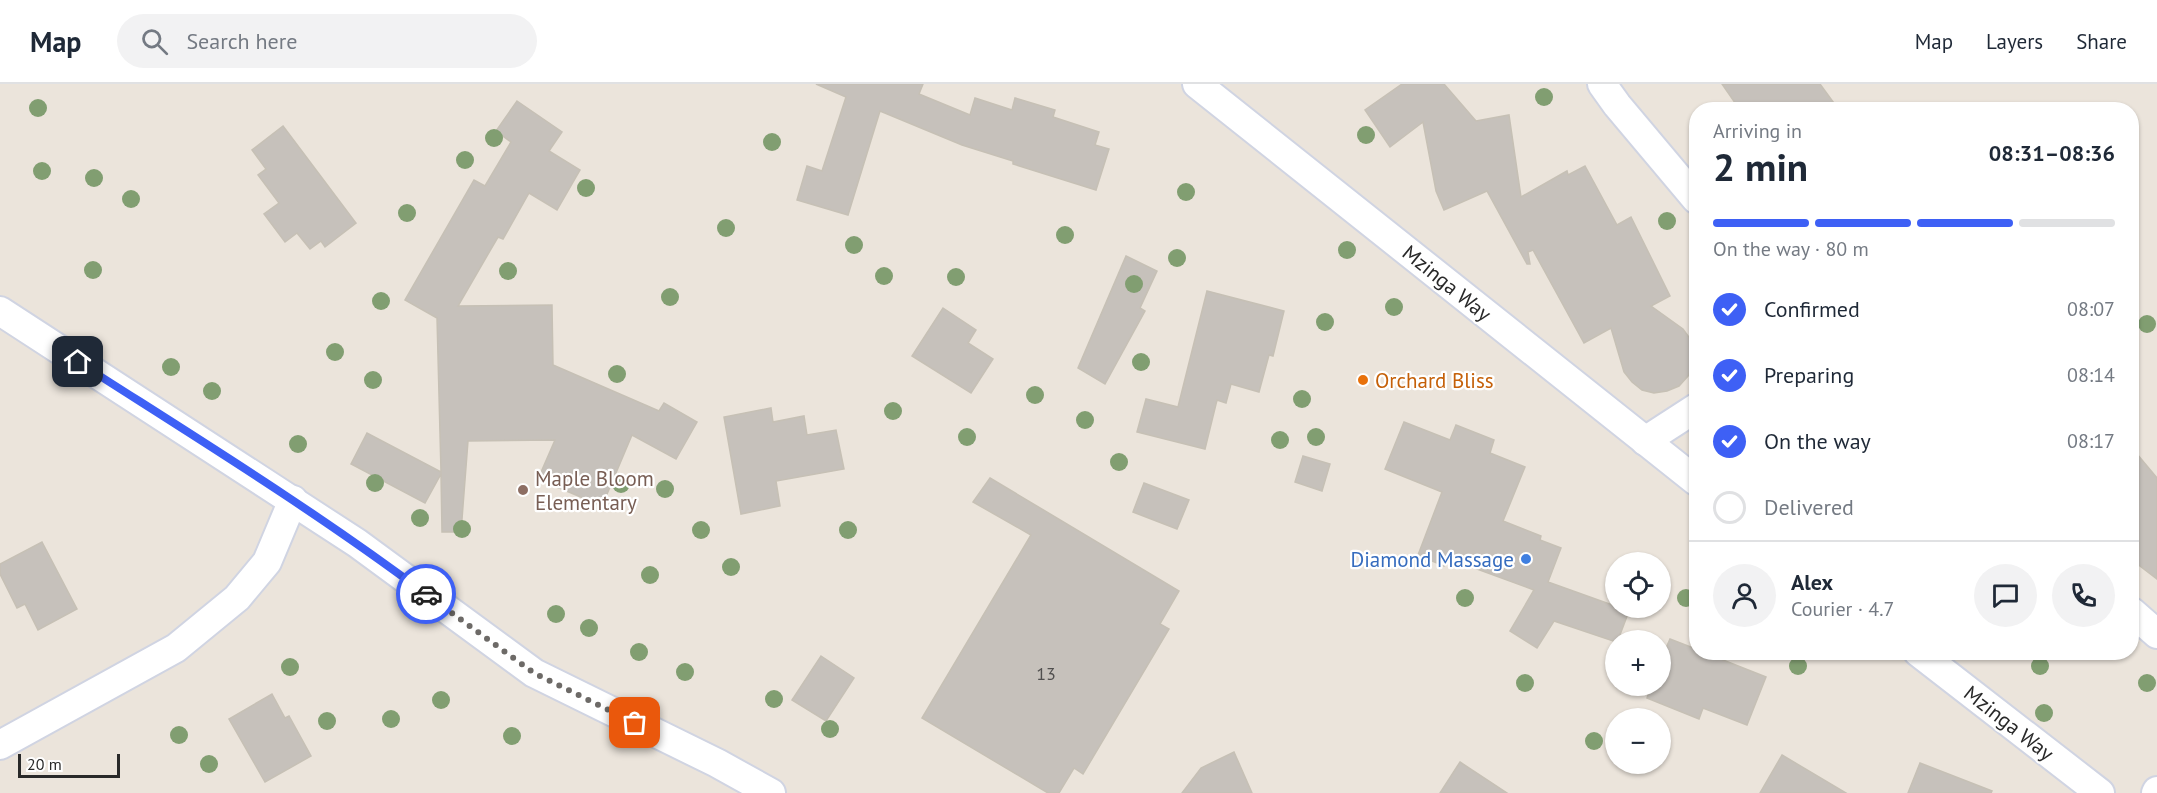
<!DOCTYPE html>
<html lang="en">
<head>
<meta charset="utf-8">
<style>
	:root { --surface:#fff; --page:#f2f2f3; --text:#1f2937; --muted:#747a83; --line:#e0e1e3; --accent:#3e60f5 }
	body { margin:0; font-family:"PT Sans",sans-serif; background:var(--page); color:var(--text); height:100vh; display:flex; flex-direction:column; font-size:22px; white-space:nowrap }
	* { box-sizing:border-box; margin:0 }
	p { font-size:20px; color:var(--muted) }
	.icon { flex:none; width:33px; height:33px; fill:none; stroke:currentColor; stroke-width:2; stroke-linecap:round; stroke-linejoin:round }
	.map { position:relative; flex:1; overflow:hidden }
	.side { position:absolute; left:1689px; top:18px; width:450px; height:558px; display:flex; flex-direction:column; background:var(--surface); border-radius:24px; box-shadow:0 2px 4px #0004 }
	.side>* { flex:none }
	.controls { position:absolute; left:1605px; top:468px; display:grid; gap:12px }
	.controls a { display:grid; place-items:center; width:66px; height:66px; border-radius:50%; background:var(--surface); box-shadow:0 2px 4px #0004; font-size:30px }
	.scale { position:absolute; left:18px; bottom:15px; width:102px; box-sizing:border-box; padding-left:6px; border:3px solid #292929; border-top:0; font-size:16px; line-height:21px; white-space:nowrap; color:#292929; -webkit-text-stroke:4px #fff; paint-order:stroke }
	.pin { position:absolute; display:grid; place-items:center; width:51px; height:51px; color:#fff; margin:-26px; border-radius:12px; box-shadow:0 3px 9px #0006 }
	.courier { position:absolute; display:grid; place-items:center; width:60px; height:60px; margin:-30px; border:4px solid #3e60f5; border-radius:50%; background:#fff; color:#222; box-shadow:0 2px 8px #0007 }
	.headline em { font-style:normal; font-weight:600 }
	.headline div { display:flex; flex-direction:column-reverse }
	.headline { display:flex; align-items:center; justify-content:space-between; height:102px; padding:0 24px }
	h1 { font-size:39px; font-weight:600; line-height:45px }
	.bar { display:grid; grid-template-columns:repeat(4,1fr); gap:9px 6px; align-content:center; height:72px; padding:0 24px }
	.bar i { height:8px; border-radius:4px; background:var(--line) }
	.bar .current { background:var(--accent) }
	.bar p { grid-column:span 4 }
	.line { display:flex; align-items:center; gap:15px; padding:0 24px; border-top:2px solid var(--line) }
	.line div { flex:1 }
	.round { display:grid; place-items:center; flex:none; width:63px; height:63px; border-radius:32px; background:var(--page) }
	ol { padding:0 24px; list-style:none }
	li { display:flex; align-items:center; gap:18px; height:66px }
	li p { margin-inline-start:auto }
	li .icon { padding:6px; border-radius:50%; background:var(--accent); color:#fff; stroke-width:4 }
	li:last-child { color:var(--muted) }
	li i { width:33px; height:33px; border:3px solid var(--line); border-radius:50% }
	header { display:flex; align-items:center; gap:36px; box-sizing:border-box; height:84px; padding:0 30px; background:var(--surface); border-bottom:2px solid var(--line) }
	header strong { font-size:28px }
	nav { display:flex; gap:33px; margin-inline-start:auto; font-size:21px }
	.search { width:420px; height:54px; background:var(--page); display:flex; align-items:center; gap:15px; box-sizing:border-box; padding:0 21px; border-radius:33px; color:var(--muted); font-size:22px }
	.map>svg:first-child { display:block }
	.building { fill:#c6c1bb; stroke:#c6c0b5; stroke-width:1.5 }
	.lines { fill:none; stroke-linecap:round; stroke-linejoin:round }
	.minor-casing { stroke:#d0d4e2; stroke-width:32 }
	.minor { stroke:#fff; stroke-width:28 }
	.tree { fill:#819e71 }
	.done { stroke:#6d6a67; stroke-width:6; stroke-dasharray:0 10.8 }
	.route { stroke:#3e60f5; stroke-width:8 }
	.food-dot { fill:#e8710a; stroke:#fff; stroke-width:2 }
	.education-dot { fill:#8d6e63; stroke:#fff; stroke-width:2 }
	.shop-dot { fill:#3f7fe0; stroke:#fff; stroke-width:2 }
	.labels { text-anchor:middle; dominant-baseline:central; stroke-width:4.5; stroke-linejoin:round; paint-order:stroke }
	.number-label { font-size:18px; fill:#504f4e }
	.street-label { font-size:21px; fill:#292929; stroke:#fff }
	.food-label { font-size:21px; fill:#c56008; stroke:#fff; text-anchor:start }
	.education-label { font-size:21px; fill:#785e54; stroke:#fff; text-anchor:start }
	.shop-label { font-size:21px; fill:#366cbe; stroke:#fff; text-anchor:end }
</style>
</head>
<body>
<header>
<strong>Map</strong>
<div class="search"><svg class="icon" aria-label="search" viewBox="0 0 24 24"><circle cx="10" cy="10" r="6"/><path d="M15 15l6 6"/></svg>Search here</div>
<nav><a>Map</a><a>Layers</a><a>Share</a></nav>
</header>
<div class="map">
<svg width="2157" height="709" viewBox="0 0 2157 709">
	<rect width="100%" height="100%" fill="#ebe4db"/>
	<g class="building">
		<polygon points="816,0 923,0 919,10 970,31 975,14 1012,26 1015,14 1055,26 1053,33 1099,48 1095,61 1109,65 1096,106 1013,80 1013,77 962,61 880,27 848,131 797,116 807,82 822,87 846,13"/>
		<polygon points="1402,0 1444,0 1476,37 1509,31 1521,113 1567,87 1568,91 1585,82 1617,141 1631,133 1670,212 1651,222 1683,245 1691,256 1694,268 1693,281 1688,292 1679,302 1667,307 1654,309 1642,306 1632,298 1624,288 1611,244 1584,259 1533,166 1528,168 1530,180 1527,180 1487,107 1444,126 1436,107 1423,38 1390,63 1365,26"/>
		<polygon points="1722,0 1820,0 1839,26 1740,26"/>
		<polygon points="517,17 562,48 549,67 580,86 557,126 529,109 503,155 498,153 458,222 552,221 553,281 659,327 664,319 697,338 676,375 632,351 602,422 538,395 555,356 468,357 461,448 442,448 441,390 425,419 351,380 367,349 441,388 437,234 405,216 474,96 485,102 511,58 496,47"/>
		<polygon points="283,42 356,139 325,163 321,157 310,165 297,149 285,158 264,130 279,119 258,91 266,85 252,66"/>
		<polygon points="1126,172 1157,187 1140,224 1145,227 1105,300 1078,284"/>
		<polygon points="1207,207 1284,227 1273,272 1269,271 1259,308 1231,300 1226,319 1217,316 1205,365 1137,348 1146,315 1178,323"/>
		<polygon points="943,224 976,246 968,259 993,275 971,309 912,272"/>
		<polygon points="771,324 773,338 804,332 807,351 836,346 844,385 776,397 780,422 741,430 724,333"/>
		<polygon points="1404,338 1450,356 1456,341 1494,356 1490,369 1525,383 1503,437 1541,452 1540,456 1561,464 1548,498 1629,527 1618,556 1616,558 1554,537 1537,564 1510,547 1534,506 1447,474 1444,482 1418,471 1442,408 1385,385"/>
		<polygon points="2132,364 2157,394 2157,495 2132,476"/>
		<polygon points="1303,372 1330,380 1322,407 1295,398"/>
		<polygon points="990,394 1179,507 1160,540 1169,545 1083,690 1074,684 1059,709 1048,709 922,634 1031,451 973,418"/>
		<polygon points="1144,399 1189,416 1177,445 1133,428"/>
		<polygon points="42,458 77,525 38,546 25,520 17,524 0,490 0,480"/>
		<polygon points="1670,555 1696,565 1696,568 1726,568 1723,576 1766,593 1747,641 1703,624 1699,635 1647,614 1651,602 1660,602 1660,578"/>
		<polygon points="821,572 854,594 826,637 792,616"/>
		<polygon points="272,610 285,634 289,632 311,672 265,698 229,635"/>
		<polygon points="1234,668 1252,709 1182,709 1201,684"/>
		<polygon points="1782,671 1846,709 1760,709"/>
		<polygon points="1460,678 1507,709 1440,709"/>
		<polygon points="1920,679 1992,707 1991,709 1908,709"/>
	</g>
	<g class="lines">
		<g class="minor-casing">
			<g id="minor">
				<polyline points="1197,0 1696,397"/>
				<polyline points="1602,0 1617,21 1696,115"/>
				<polyline points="0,227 357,459 534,589 717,679 771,709"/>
				<polyline points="1645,357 1696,324"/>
				<polyline points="2132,528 2157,550"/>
				<polyline points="1918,568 2100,709"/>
				<polyline points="0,661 176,564 237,514 267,478 293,416"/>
				<polyline points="2156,709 2157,707"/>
			</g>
		</g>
		<use href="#minor" class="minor"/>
	</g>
	<g class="tree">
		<circle cx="1544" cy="13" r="9"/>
		<circle cx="38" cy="24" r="9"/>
		<circle cx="1366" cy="51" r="9"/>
		<circle cx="494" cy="54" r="9"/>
		<circle cx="772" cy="58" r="9"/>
		<circle cx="465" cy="76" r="9"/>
		<circle cx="42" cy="87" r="9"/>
		<circle cx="94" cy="94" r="9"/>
		<circle cx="586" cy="104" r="9"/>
		<circle cx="1186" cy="108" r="9"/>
		<circle cx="131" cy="115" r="9"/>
		<circle cx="407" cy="129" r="9"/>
		<circle cx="1667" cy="137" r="9"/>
		<circle cx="726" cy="144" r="9"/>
		<circle cx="1065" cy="151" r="9"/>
		<circle cx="854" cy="161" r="9"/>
		<circle cx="1347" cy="166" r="9"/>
		<circle cx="1177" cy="174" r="9"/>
		<circle cx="93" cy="186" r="9"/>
		<circle cx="508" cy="187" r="9"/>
		<circle cx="884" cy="192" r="9"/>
		<circle cx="956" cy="193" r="9"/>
		<circle cx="1134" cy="200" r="9"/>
		<circle cx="670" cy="213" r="9"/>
		<circle cx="381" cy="217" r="9"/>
		<circle cx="1394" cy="223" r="9"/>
		<circle cx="1325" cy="238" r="9"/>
		<circle cx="2147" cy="240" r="9"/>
		<circle cx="335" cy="268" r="9"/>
		<circle cx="1141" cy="278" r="9"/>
		<circle cx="171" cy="283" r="9"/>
		<circle cx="617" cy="290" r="9"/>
		<circle cx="373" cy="296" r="9"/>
		<circle cx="212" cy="307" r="9"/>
		<circle cx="1035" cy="311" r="9"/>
		<circle cx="1302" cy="315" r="9"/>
		<circle cx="893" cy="327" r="9"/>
		<circle cx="1085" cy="336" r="9"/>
		<circle cx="967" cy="353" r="9"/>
		<circle cx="1316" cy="353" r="9"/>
		<circle cx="1280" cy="356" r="9"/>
		<circle cx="298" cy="360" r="9"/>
		<circle cx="1119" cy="378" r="9"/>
		<circle cx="375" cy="399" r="9"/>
		<circle cx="621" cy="400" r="9"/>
		<circle cx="665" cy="405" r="9"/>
		<circle cx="420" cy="434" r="9"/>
		<circle cx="462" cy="445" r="9"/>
		<circle cx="701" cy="446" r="9"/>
		<circle cx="848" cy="446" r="9"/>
		<circle cx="731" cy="483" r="9"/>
		<circle cx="650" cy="491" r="9"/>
		<circle cx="1465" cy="514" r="9"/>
		<circle cx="1686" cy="514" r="9"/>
		<circle cx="556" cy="530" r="9"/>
		<circle cx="589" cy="544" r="9"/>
		<circle cx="639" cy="568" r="9"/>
		<circle cx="1798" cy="582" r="9"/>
		<circle cx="2040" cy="582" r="9"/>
		<circle cx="290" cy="583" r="9"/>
		<circle cx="685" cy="588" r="9"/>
		<circle cx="1525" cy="599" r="9"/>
		<circle cx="2147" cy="599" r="9"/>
		<circle cx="774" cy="615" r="9"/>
		<circle cx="441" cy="616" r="9"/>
		<circle cx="2044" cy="629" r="9"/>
		<circle cx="391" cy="635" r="9"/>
		<circle cx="327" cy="637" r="9"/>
		<circle cx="830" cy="645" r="9"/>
		<circle cx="179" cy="651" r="9"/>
		<circle cx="512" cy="652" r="9"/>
		<circle cx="1594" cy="657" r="9"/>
		<circle cx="209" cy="680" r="9"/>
	</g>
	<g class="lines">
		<polyline class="done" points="426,510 534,589 635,639"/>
		<path class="route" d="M78,278C195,353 314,426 426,510"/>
	</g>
	<circle class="food-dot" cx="1363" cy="296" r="6"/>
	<circle class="education-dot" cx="523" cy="406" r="6"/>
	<circle class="shop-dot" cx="1526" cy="475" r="6"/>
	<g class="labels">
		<g class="number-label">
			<text x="1046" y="589">13</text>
		</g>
		<g class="street-label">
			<text transform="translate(1447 199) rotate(39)">Mzinga Way</text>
			<text transform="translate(2009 639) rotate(38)">Mzinga Way</text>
		</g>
		<g class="food-label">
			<text x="1375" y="296">Orchard Bliss</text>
		</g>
		<g class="education-label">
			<text x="535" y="394">Maple Bloom<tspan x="535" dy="24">Elementary</tspan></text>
		</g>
		<g class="shop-label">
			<text x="1514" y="475">Diamond Massage</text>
		</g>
	</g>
</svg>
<div class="controls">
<a><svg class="icon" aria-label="locate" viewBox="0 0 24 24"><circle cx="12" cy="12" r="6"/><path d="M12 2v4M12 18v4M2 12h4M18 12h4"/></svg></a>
<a>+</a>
<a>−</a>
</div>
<div class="scale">20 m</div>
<div class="pin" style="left:635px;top:639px;background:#ea580c"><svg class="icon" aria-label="bag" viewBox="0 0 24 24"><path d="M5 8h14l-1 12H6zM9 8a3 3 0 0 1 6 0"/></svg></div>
<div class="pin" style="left:78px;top:278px;background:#1f2937"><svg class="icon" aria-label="home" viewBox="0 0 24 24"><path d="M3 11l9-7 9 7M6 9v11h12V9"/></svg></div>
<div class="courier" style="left:426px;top:510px"><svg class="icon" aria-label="car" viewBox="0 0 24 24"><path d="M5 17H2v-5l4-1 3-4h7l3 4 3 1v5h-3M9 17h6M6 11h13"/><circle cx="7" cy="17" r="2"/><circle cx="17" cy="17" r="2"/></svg></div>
<section class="side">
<div class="headline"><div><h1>2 min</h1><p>Arriving in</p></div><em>08:31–08:36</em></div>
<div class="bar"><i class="current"></i><i class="current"></i><i class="current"></i><i></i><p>On the way · 80 m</p></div>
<ol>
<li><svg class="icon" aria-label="check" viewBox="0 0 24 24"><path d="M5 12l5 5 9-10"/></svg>Confirmed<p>08:07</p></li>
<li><svg class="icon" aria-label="check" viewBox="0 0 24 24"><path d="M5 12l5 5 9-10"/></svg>Preparing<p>08:14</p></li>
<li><svg class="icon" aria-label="check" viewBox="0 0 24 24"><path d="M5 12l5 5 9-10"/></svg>On the way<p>08:17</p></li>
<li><i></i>Delivered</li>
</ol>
<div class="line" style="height:108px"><a class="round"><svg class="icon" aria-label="person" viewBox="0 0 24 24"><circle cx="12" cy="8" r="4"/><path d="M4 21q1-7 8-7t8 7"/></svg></a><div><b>Alex</b><p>Courier · 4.7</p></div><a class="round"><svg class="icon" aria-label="chat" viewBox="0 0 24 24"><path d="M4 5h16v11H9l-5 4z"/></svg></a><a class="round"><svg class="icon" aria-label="phone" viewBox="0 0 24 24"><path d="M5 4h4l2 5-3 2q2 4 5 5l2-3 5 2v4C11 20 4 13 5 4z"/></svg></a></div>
</section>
</div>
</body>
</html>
